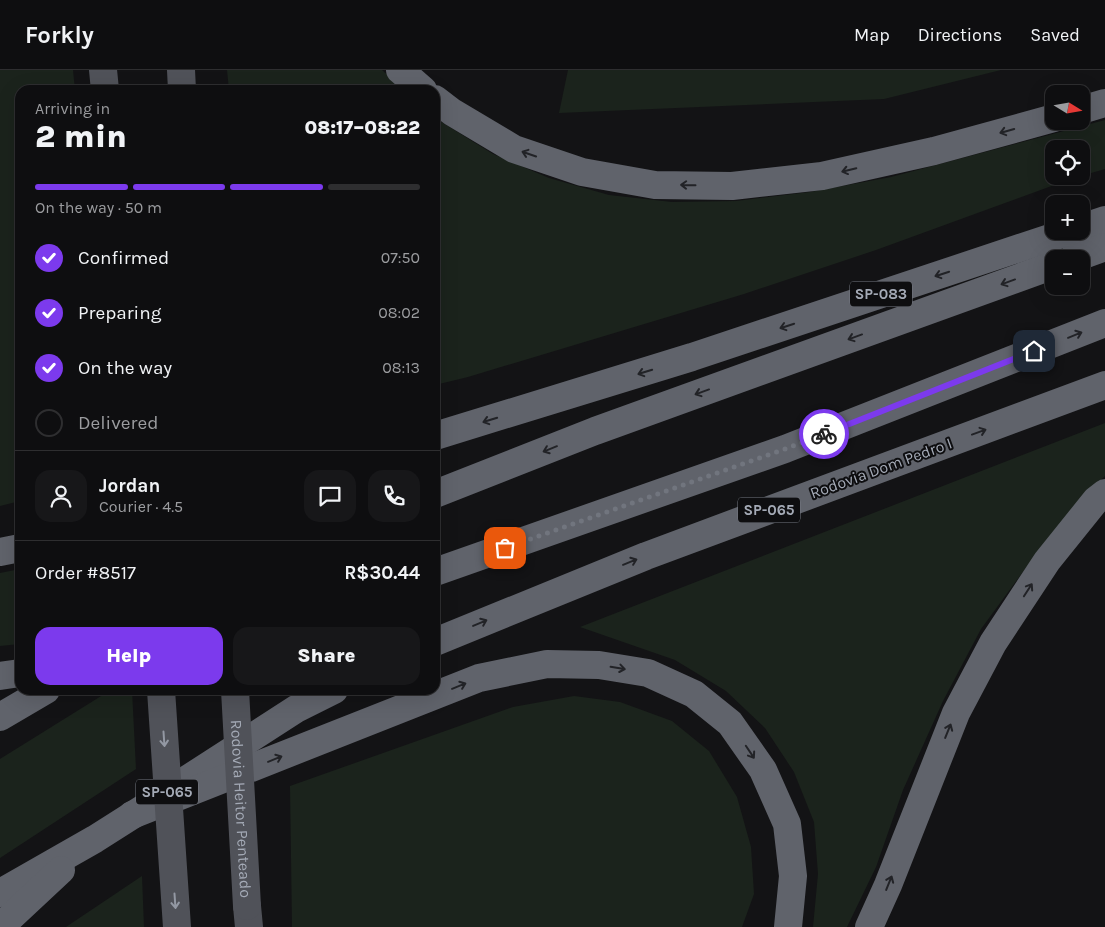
<!DOCTYPE html>
<html lang="en">
<head>
<meta charset="utf-8">
<style>
	:root { --surface:#0e0e10; --page:#171719; --text:#f1f3f6; --muted:#9b9c9f; --line:#2e2e30; --accent:#7c3aed }
	body { margin:0; font-family:Karla,sans-serif; background:var(--page); color:var(--text); height:100vh; display:flex; flex-direction:column; font-size:19px; white-space:nowrap }
	* { box-sizing:border-box; margin:0 }
	p { font-size:16px; color:var(--muted) }
	.icon { flex:none; width:28px; height:28px; fill:none; stroke:currentColor; stroke-width:2; stroke-linecap:round; stroke-linejoin:round }
	.map { position:relative; flex:1; overflow:hidden }
	.sheet { position:absolute; left:15px; top:15px; width:425px; height:610px; display:flex; flex-direction:column; background:var(--surface); border-radius:15px; box-shadow:0 5px 20px #0002,0 0 0 1px var(--line) }
	.sheet>* { flex:none }
	.needle { width:32px; rotate:101deg }
	.controls { position:absolute; left:1045px; top:15px; display:grid; gap:10px }
	.controls a { display:grid; place-items:center; width:45px; height:45px; border-radius:10px; background:var(--surface); box-shadow:0 5px 20px #0002,0 0 0 1px var(--line); font-size:25px }
	.pin { position:absolute; display:grid; place-items:center; width:42px; height:42px; color:#fff; margin:-21px; border-radius:10px; box-shadow:0 2px 8px #0006 }
	.courier { position:absolute; display:grid; place-items:center; width:50px; height:50px; margin:-25px; border:4px solid #7c3aed; border-radius:50%; background:#fff; color:#222; box-shadow:0 1px 6px #0007 }
	.overview em { font-style:normal; font-weight:800 }
	.overview div { display:flex; flex-direction:column-reverse }
	.overview { display:flex; align-items:center; justify-content:space-between; height:85px; padding:0 20px }
	h1 { font-size:32px; font-weight:800; line-height:38px }
	.bar { display:grid; grid-template-columns:repeat(4,1fr); gap:8px 5px; align-content:center; height:60px; padding:0 20px }
	.bar i { height:6px; border-radius:4px; background:var(--line) }
	.bar .active { background:var(--accent) }
	.bar p { grid-column:span 4 }
	.line { display:flex; align-items:center; gap:12px; padding:0 20px; border-top:1px solid var(--line) }
	.line div { flex:1 }
	.round { display:grid; place-items:center; flex:none; width:52px; height:52px; border-radius:15px; background:var(--page) }
	ol { padding:0 20px; list-style:none }
	li { display:flex; align-items:center; gap:15px; height:55px }
	li p { margin-inline-start:auto }
	li .icon { padding:5px; border-radius:50%; background:var(--accent); color:#fff; stroke-width:4 }
	li:last-child { color:var(--muted) }
	li i { width:28px; height:28px; border:2px solid var(--line); border-radius:50% }
	.cta { display:flex; gap:10px; margin-top:auto; padding:10px 20px }
	.cta a { flex:1; height:58px; border-radius:15px; background:var(--accent); color:#fff; font-size:20px; font-weight:800; line-height:58px; text-align:center }
	.cta a+a { background:var(--page); color:var(--text) }
	header { display:flex; align-items:center; gap:30px; box-sizing:border-box; height:70px; padding:0 25px; background:var(--surface); border-bottom:1px solid var(--line) }
	header strong { font-size:24px }
	nav { display:flex; gap:28px; margin-inline-start:auto; font-size:18px }
	.map>svg:first-child { display:block }
	.green { fill:#1b231c }
	.lines { fill:none; stroke-linecap:round; stroke-linejoin:round }
	.primary { stroke:#505259; stroke-width:28 }
	.motorway { stroke:#60636b; stroke-width:28 }
	.primary-bridge { stroke:#505259; stroke-width:28 }
	.oneway { stroke:#222327 }
	.oneway2 { stroke:#9398a3 }
	.done { stroke:#71757e; stroke-width:5; stroke-dasharray:0 9 }
	.route { stroke:#7c3aed; stroke-width:6 }
	.labels { text-anchor:middle; dominant-baseline:central; stroke-width:4; stroke-linejoin:round; paint-order:stroke }
	.shield { fill:#0e0e10; stroke:#777b84; stroke-width:1 }
	.shield-label { font-size:15px; font-weight:bold; fill:#a4aab6 }
	.street-label { font-size:16px; fill:#a4aab6; stroke:#0e0e10 }
</style>
</head>
<body>
<header>
<strong>Forkly</strong>
<nav><a>Map</a><a>Directions</a><a>Saved</a></nav>
</header>
<div class="map">
<svg width="1105" height="857" viewBox="0 0 1105 857">
	<rect width="100%" height="100%" fill="#131315"/>
	<g class="green">
		<polygon points="0,0 73,0 75,20 20,20 20,431 0,436"/>
		<polygon points="227,0 382,0 404,20 229,20"/>
		<polygon points="568,0 1001,0 884,29 559,43"/>
		<polygon points="435,48 493,84 549,108 609,125 672,132 736,131 810,122 891,107 1105,50 1105,99 1081,106 1081,79 1054,79 1054,106 1079,106 876,180 744,224 468,307 435,315"/>
		<polygon points="1105,353 1105,406 1075,435 1028,495 981,559 943,631 903,720 876,797 847,857 813,857 818,804 814,752 794,702 765,658 726,621 675,590 580,557"/>
		<polygon points="20,499 20,574 0,576 0,503"/>
		<polygon points="118,620 132,620 136,699 0,788 0,689 106,623"/>
		<polygon points="574,626 620,632 672,651 709,681 737,727 751,777 754,824 742,857 292,857 290,716 513,637"/>
		<polygon points="142,806 144,857 66,857"/>
	</g>
	<g class="lines">
		<g class="primary">
			<polyline points="103,0 105,20"/>
			<polyline points="181,0 182,20"/>
			<polyline points="247,836 249,857"/>
		</g>
		<g class="motorway">
			<polyline points="400,0 423,20"/>
			<polyline points="435,29 452,42 514,79 582,102 655,115 732,116 822,106 934,81 1054,48"/>
			<polyline points="1081,40 1105,33"/>
			<polyline points="1081,158 1105,150"/>
			<polyline points="1072,189 1105,177"/>
			<polyline points="435,366 692,287 1071,161"/>
			<polyline points="435,424 595,361 1054,195"/>
			<polyline points="0,482 20,478"/>
			<polyline points="435,502 785,379 1105,253"/>
			<polyline points="435,572 646,486 1105,315"/>
			<polyline points="0,606 20,603"/>
			<polyline points="0,647 46,620"/>
			<polyline points="183,712 296,639 334,620"/>
			<polyline points="132,745 479,608 547,594 599,595 648,603 694,624 730,653 763,700 787,754 793,806 788,857"/>
			<polyline points="0,823 95,769 147,736"/>
			<polyline points="0,857 61,800"/>
			<polyline points="869,857 888,815 956,643 993,573 1047,491 1096,430 1105,423"/>
		</g>
		<g class="primary-bridge">
			<polyline points="161,620 177,857"/>
			<path id="s1" d="M235,620L247,836"/>
		</g>
	</g>
	<defs><path id="oneway-shaft" d="M-6 0H5M1.5-3L5.5 0L1.5 3" fill="none" stroke-width="1.6" stroke-linecap="round" stroke-linejoin="round" transform="scale(1.25)"/></defs>
	<g class="oneway">
		<use href="#oneway-shaft" transform="translate(1007 61) rotate(164)"/>
		<use href="#oneway-shaft" transform="translate(529 84) rotate(-161)"/>
		<use href="#oneway-shaft" transform="translate(849 100) rotate(167)"/>
		<use href="#oneway-shaft" transform="translate(688 115) rotate(-179)"/>
		<use href="#oneway-shaft" transform="translate(942 204) rotate(162)"/>
		<use href="#oneway-shaft" transform="translate(1008 212) rotate(160)"/>
		<use href="#oneway-shaft" transform="translate(787 256) rotate(162)"/>
		<use href="#oneway-shaft" transform="translate(1075 265) rotate(-22)"/>
		<use href="#oneway-shaft" transform="translate(855 267) rotate(160)"/>
		<use href="#oneway-shaft" transform="translate(645 302) rotate(163)"/>
		<use href="#oneway-shaft" transform="translate(702 322) rotate(160)"/>
		<use href="#oneway-shaft" transform="translate(490 350) rotate(163)"/>
		<use href="#oneway-shaft" transform="translate(979 362) rotate(-20)"/>
		<use href="#oneway-shaft" transform="translate(550 379) rotate(158)"/>
		<use href="#oneway-shaft" transform="translate(630 492) rotate(-22)"/>
		<use href="#oneway-shaft" transform="translate(1028 520) rotate(-57)"/>
		<use href="#oneway-shaft" transform="translate(480 553) rotate(-23)"/>
		<use href="#oneway-shaft" transform="translate(618 598) rotate(9)"/>
		<use href="#oneway-shaft" transform="translate(459 616) rotate(-22)"/>
		<use href="#oneway-shaft" transform="translate(948 661) rotate(-68)"/>
		<use href="#oneway-shaft" transform="translate(750 682) rotate(56)"/>
		<use href="#oneway-shaft" transform="translate(275 689) rotate(-22)"/>
		<use href="#oneway-shaft" transform="translate(889 813) rotate(-68)"/>
	</g>
	<g class="oneway2">
		<use href="#oneway-shaft" transform="translate(164 669) rotate(86)"/>
		<use href="#oneway-shaft" transform="translate(175 831) rotate(86)"/>
	</g>
	<g class="lines">
		<polyline class="done" points="505,478 785,379 824,364"/>
		<polyline class="route" points="824,364 1034,281"/>
	</g>
	<g class="labels">
		<g class="shield">
			<rect x="850" y="211.5" width="62" height="25" rx="4"/>
			<rect x="738" y="427.5" width="62" height="25" rx="4"/>
			<rect x="136" y="709.5" width="62" height="25" rx="4"/>
		</g>
		<g class="shield-label">
			<text x="881" y="224">SP-083</text>
			<text x="769" y="440">SP-065</text>
			<text x="167" y="722">SP-065</text>
		</g>
		<g class="street-label">
			<text transform="translate(881 398) rotate(-20)">Rodovia Dom Pedro I</text>
			<text stroke="none"><textPath href="#s1" startOffset="119">Rodovia Heitor Penteado</textPath></text>
		</g>
	</g>
</svg>
<div class="controls">
<a><svg class="needle" viewBox="-14 -14 28 28"><path d="M0-13l5 13h-10z" fill="#e53935"/><path d="M0 13l5-13h-10z" fill="#9b9c9f"/></svg></a>
<a><svg class="icon" aria-label="locate" viewBox="0 0 24 24"><circle cx="12" cy="12" r="6"/><path d="M12 2v4M12 18v4M2 12h4M18 12h4"/></svg></a>
<a>+</a>
<a>−</a>
</div>
<div class="pin" style="left:505px;top:478px;background:#ea580c"><svg class="icon" aria-label="bag" viewBox="0 0 24 24"><path d="M5 8h14l-1 12H6zM9 8a3 3 0 0 1 6 0"/></svg></div>
<div class="pin" style="left:1034px;top:281px;background:#1f2937"><svg class="icon" aria-label="home" viewBox="0 0 24 24"><path d="M3 11l9-7 9 7M6 9v11h12V9"/></svg></div>
<div class="courier" style="left:824px;top:364px"><svg class="icon" aria-label="bike" viewBox="0 0 24 24"><circle cx="6" cy="16" r="4"/><circle cx="18" cy="16" r="4"/><path d="M6 16l4-8h5l3 8M10 8l3 8H6M13 5h3"/></svg></div>
<section class="sheet">
<div class="overview"><div><h1>2 min</h1><p>Arriving in</p></div><em>08:17–08:22</em></div>
<div class="bar"><i class="active"></i><i class="active"></i><i class="active"></i><i></i><p>On the way · 50 m</p></div>
<ol>
<li><svg class="icon" aria-label="check" viewBox="0 0 24 24"><path d="M5 12l5 5 9-10"/></svg>Confirmed<p>07:50</p></li>
<li><svg class="icon" aria-label="check" viewBox="0 0 24 24"><path d="M5 12l5 5 9-10"/></svg>Preparing<p>08:02</p></li>
<li><svg class="icon" aria-label="check" viewBox="0 0 24 24"><path d="M5 12l5 5 9-10"/></svg>On the way<p>08:13</p></li>
<li><i></i>Delivered</li>
</ol>
<div class="line" style="height:90px"><a class="round"><svg class="icon" aria-label="person" viewBox="0 0 24 24"><circle cx="12" cy="8" r="4"/><path d="M4 21q1-7 8-7t8 7"/></svg></a><div><b>Jordan</b><p>Courier · 4.5</p></div><a class="round"><svg class="icon" aria-label="chat" viewBox="0 0 24 24"><path d="M4 5h16v11H9l-5 4z"/></svg></a><a class="round"><svg class="icon" aria-label="phone" viewBox="0 0 24 24"><path d="M5 4h4l2 5-3 2q2 4 5 5l2-3 5 2v4C11 20 4 13 5 4z"/></svg></a></div>
<div class="line" style="height:65px"><div>Order #8517</div><b>R$30.44</b></div>
<div class="cta"><a>Help</a><a>Share</a></div>
</section>
</div>
</body>
</html>
